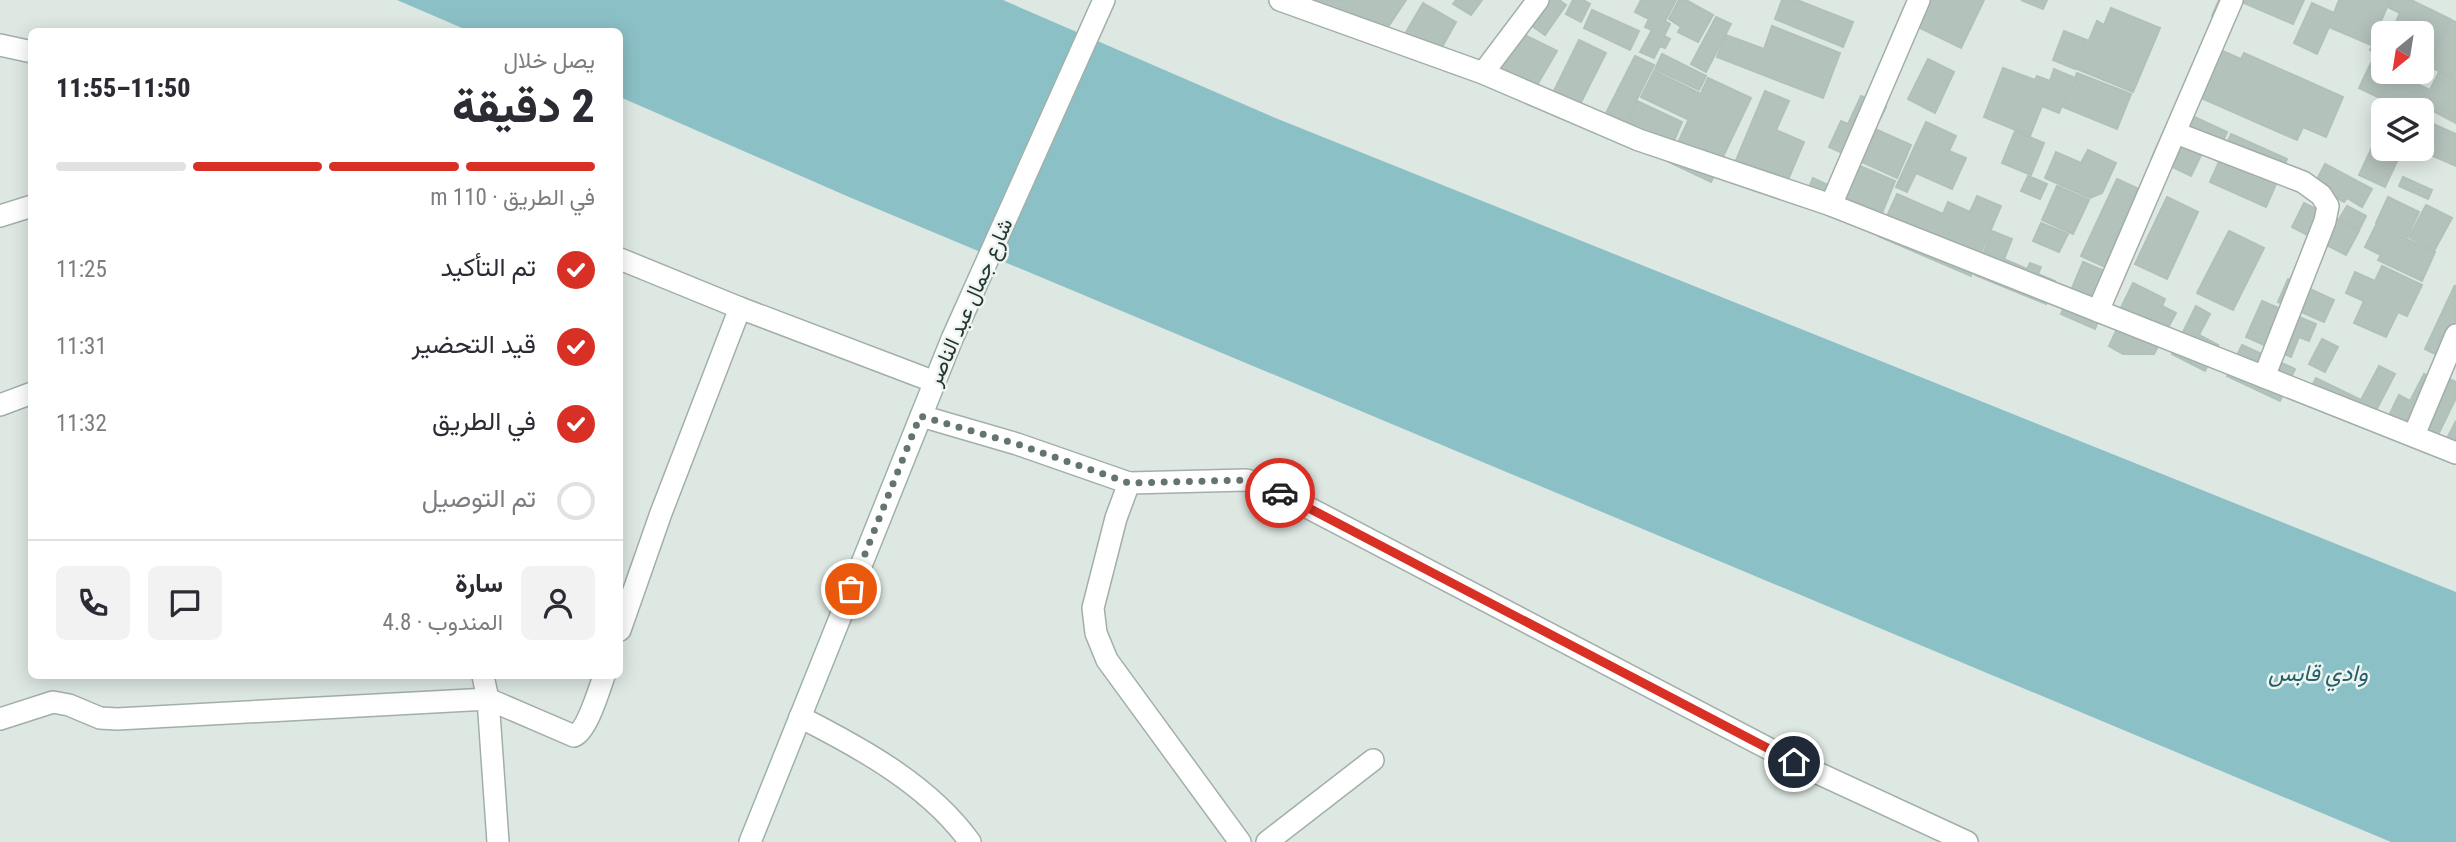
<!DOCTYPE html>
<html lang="ar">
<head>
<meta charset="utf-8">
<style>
	:root { --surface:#fff; --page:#f2f2f3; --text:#2b2b33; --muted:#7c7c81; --line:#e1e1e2; --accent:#d93025 }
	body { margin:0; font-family:"Roboto Condensed",Vazirmatn,sans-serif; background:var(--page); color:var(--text); direction:rtl; height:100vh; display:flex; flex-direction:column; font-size:26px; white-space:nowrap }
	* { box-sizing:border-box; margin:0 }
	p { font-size:23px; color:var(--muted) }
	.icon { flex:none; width:38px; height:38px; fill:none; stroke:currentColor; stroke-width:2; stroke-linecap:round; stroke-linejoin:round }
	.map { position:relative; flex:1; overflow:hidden; direction:ltr }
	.sheet { position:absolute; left:28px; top:28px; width:595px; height:651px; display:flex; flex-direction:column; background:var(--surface); border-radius:10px; box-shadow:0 4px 18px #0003; direction:rtl }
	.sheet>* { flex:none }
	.needle { width:46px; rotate:210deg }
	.tools { position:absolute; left:2371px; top:21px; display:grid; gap:14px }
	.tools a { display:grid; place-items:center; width:63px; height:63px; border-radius:10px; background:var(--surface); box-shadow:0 4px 18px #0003; font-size:35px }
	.pin { position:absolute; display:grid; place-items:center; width:60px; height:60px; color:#fff; margin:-30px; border:4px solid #fff; border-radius:50%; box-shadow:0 2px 7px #0007 }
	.courier { position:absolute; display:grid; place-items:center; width:70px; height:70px; margin:-35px; border:5px solid #d93025; border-radius:50%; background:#fff; color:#222; box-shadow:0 2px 9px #0007 }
	.overview em { font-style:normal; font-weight:800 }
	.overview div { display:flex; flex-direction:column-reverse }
	.overview { display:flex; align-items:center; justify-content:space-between; height:119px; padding:0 28px }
	h1 { font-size:46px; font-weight:800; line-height:52px }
	.bar { display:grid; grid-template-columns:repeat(4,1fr); gap:10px 7px; align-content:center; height:84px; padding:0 28px }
	.bar i { height:9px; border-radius:5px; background:var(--line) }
	.bar .selected { background:var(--accent) }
	.bar p { grid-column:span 4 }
	.line { display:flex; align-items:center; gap:18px; padding:0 28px; border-top:2px solid var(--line) }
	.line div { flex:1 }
	.round { display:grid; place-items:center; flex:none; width:74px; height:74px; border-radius:10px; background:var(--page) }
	ol { padding:0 28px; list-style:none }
	li { display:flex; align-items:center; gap:21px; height:77px }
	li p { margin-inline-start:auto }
	li .icon { padding:7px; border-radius:50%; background:var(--accent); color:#fff; stroke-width:4 }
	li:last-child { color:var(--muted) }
	li i { width:38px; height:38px; border:4px solid var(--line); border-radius:50% }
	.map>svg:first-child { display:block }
	.water { fill:#8cc0c7 }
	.building { fill:#b4c2bc; stroke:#b2c0ba; stroke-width:2 }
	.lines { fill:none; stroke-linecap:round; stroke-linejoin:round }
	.street-casing { stroke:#a2afa9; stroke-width:24 }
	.secondary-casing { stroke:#9fb2aa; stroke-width:24 }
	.street { stroke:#fff; stroke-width:21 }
	.secondary { stroke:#fff; stroke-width:21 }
	.done { stroke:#64746e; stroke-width:7; stroke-dasharray:0 12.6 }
	.route { stroke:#d93025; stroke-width:9 }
	.labels { text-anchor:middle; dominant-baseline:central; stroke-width:5; stroke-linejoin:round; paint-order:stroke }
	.street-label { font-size:21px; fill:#22352f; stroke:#eef5f1 }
	.water-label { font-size:23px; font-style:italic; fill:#246069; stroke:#eef5f1 }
</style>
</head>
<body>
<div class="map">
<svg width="2456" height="842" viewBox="0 0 2456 842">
	<rect width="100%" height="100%" fill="#dee8e3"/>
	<polygon class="water" points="397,0 1003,0 1273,117 2456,592 2456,842 2391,842 849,197 620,97 620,32 469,31"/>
	<g class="building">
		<polygon points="1310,0 1406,0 1380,39"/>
		<polygon points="1456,0 1482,0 1471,15 1453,4"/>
		<polygon points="1540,0 1559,0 1566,5 1545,35 1525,21"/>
		<polygon points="1573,0 1583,0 1590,4 1581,22 1566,14"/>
		<polygon points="1641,0 1676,0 1665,21 1670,24 1664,36 1670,39 1665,48 1660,46 1654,58 1640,52 1652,30 1645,27 1649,19 1635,12"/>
		<polygon points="1679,0 1686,0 1713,15 1698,42 1678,32 1681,27 1669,19"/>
		<polygon points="1782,0 1797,0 1853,22 1843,47 1775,19"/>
		<polygon points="1919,0 1984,0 1961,48 1908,22"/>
		<polygon points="2021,0 2047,0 2043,9"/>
		<polygon points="2219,0 2304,0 2293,24 2242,2 2232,25 2212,16"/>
		<polygon points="2339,0 2390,0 2371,45 2329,27 2317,54 2294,43 2312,3 2334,13"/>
		<polygon points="2392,0 2411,0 2450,19 2424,71 2422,70 2422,33 2391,33 2400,13 2388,7"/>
		<polygon points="1423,3 1456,22 1438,54 1405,34"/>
		<polygon points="2111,8 2160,28 2133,92 2077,69 2097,21 2104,25"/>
		<polygon points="1592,10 1639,31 1630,50 1584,28"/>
		<polygon points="1716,17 1731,24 1706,72 1691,64"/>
		<polygon points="2451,20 2456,22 2456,79 2428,66"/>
		<polygon points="1772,26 1840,53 1823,98 1717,57 1726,35 1764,49"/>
		<polygon points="1517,31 1557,51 1533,92 1487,70"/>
		<polygon points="2064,31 2087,40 2075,69 2053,60"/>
		<polygon points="2379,33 2384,35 2384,57 2370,50"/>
		<polygon points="1579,40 1606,53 1571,122 1545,109"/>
		<polygon points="2206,44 2241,59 2244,53 2343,97 2326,137 2303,127 2297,140 2185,91"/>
		<polygon points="1662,54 1706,76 1699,90 1655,69"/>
		<polygon points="1635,56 1654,65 1624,125 1605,115"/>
		<polygon points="1928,59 1954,72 1935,113 1908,99"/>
		<polygon points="2371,63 2384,68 2384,72 2391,72 2428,89 2418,110 2405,110 2359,88"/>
		<polygon points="2003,68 2035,80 2037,76 2050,81 2054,69 2073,77 2059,113 2042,106 2030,136 1984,117"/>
		<polygon points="1654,71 1699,93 1687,119 1641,97"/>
		<polygon points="2439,72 2456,81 2456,123 2422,105"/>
		<polygon points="2077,73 2131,94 2117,129 2063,107"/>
		<polygon points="1708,78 1751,98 1711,182 1669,162"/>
		<polygon points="1765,91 1789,101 1776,130 1804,142 1780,199 1729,177"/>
		<polygon points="1861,96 1886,107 1875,129 1911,145 1897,178 1829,147 1841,121 1848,124"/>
		<polygon points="1637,101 1682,122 1668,155 1622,134"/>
		<polygon points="2175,108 2227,132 2218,153 2205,147 2191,176 2152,157"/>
		<polygon points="2422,119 2456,134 2456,166 2417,149 2422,149"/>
		<polygon points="1926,122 1956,136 1949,151 1966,158 1952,189 1916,173 1907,192 1896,187"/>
		<polygon points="2015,131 2044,143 2031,175 2002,163"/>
		<polygon points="2231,134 2287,159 2266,207 2210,182"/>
		<polygon points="2374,143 2400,155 2385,187 2359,175"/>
		<polygon points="2088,150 2116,163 2102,193 2090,198 2045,178 2056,152 2081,163"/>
		<polygon points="1846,160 1895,181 1880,218 1802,203 1813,178 1834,188"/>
		<polygon points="2325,164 2372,189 2362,207 2347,198 2344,202 2326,192 2308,196"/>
		<polygon points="2028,176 2047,184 2040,199 2021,191"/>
		<polygon points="2403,177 2432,190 2428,199 2399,186"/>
		<polygon points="2117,179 2154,196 2118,273 2081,256"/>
		<polygon points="2057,186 2089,200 2073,234 2042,220"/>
		<polygon points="1897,194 1943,214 1948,202 1970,212 1977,196 2001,206 1971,276 1878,236"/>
		<polygon points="2167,197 2198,212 2167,279 2135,264"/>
		<polygon points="2388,197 2419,212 2407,237 2376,223"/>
		<polygon points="2304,203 2359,231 2346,255 2292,227"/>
		<polygon points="2426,205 2452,218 2434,251 2409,237"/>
		<polygon points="2347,206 2366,216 2359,230 2339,219"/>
		<polygon points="2041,223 2068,234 2059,252 2033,241"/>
		<polygon points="2376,225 2435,252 2422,281 2378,260 2381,255 2365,247"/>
		<polygon points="1992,231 2012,239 2004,259 2027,269 2030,263 2041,267 2038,274 2055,281 2046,304 1975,275"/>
		<polygon points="2229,231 2264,248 2233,310 2197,293"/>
		<polygon points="2083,262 2117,276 2095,329 2061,314"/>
		<polygon points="2382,266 2422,285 2407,316 2398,312 2386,337 2354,323 2364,301 2346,293 2355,272 2375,281"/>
		<polygon points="2288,279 2334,300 2324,322 2278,302"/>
		<polygon points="2133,283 2165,299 2162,306 2176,313 2154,354 2123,354 2109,346 2117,329 2112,326"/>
		<polygon points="2455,285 2456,326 2441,357 2425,349"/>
		<polygon points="2262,301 2316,324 2309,341 2299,337 2291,357 2246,337"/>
		<polygon points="2196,306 2210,314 2199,335 2218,345 2205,371 2172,354"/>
		<polygon points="2322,339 2338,347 2325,372 2309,364"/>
		<polygon points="2242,345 2295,369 2280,401 2227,376"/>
		<polygon points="2379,366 2395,374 2370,422 2308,394 2316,378 2361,400"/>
		<polygon points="2424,374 2443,384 2446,377 2456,382 2456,398 2436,439 2382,430 2399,395 2410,401"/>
		<polygon points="2456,421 2456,458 2441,450"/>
	</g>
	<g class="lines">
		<g class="street-casing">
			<g id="street">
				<polyline points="1280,0 1483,73 1639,140 1831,205 2456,453"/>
				<polyline points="0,45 32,52"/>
				<polyline points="1483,73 1538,0"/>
				<polyline points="2176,133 2303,182 2321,195 2328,206 2325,221 2264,377"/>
				<polyline points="1831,205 1919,0"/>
				<polyline points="0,216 32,206"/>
				<polyline points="620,259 740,308 935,382"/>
				<polyline points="2098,311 2232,0"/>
				<polyline points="0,405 32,393"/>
				<polyline points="921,416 1017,444 1129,483 1116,518 1093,608 1096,633 1107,660 1240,842"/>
				<polyline points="2414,435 2456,335"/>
				<polyline points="1129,483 1246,480 1265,485 1794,762 1967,842"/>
				<polyline points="620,630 661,513 740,308"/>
				<polyline points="483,676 488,699 498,842"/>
				<path d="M800,717C861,748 929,785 970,842"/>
				<path d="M0,719L53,702L69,705L100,718L117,719L488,699L574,736C587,731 599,690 604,676"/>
				<polyline points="1267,842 1373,760"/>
			</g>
		</g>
		<g class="secondary-casing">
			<polyline id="secondary" points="750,842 952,339 1104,0"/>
		</g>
		<use href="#street" class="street"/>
		<use href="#secondary" class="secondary"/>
	</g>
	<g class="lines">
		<polyline class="done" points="851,589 920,416 1017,444 1129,483 1246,480 1265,485 1280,493"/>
		<polyline class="route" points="1280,493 1794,762"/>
	</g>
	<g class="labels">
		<g class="street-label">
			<text transform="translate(970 302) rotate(-66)">شارع جمال عبد الناصر</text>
		</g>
		<g class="water-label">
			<text x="2318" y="673">وادي قابس</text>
		</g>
	</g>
</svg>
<div class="tools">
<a><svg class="needle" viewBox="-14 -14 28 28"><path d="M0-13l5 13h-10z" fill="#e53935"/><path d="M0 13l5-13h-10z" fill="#7c7c81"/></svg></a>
<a><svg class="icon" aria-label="layers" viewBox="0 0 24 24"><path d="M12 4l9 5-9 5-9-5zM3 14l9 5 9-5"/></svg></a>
</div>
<div class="pin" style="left:851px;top:589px;background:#ea580c"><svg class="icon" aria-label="bag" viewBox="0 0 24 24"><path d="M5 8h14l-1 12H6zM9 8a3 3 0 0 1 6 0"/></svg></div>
<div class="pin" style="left:1794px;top:762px;background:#1f2937"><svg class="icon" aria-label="home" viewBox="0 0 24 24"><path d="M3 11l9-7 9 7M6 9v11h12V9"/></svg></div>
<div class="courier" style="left:1280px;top:493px"><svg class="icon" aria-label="car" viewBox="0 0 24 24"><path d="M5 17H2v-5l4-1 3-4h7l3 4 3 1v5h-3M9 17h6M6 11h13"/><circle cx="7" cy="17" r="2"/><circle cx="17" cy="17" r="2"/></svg></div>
<section class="sheet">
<div class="overview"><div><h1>2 دقيقة</h1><p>يصل خلال</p></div><em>11:50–11:55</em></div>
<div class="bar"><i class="selected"></i><i class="selected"></i><i class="selected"></i><i></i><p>في الطريق · 110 m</p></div>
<ol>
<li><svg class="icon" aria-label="check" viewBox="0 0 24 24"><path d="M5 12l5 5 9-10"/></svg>تم التأكيد<p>11:25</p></li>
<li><svg class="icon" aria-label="check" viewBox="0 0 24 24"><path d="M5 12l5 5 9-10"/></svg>قيد التحضير<p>11:31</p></li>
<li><svg class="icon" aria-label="check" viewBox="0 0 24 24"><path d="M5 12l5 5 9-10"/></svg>في الطريق<p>11:32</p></li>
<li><i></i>تم التوصيل</li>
</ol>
<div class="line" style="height:126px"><a class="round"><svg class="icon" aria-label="person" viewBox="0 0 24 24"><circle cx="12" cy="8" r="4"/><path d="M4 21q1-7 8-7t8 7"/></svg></a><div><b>سارة</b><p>المندوب · 4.8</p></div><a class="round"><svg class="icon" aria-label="chat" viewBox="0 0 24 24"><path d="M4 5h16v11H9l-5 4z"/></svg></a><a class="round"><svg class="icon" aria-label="phone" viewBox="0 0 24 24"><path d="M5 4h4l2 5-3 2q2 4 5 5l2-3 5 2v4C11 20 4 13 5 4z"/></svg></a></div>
</section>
</div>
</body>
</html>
